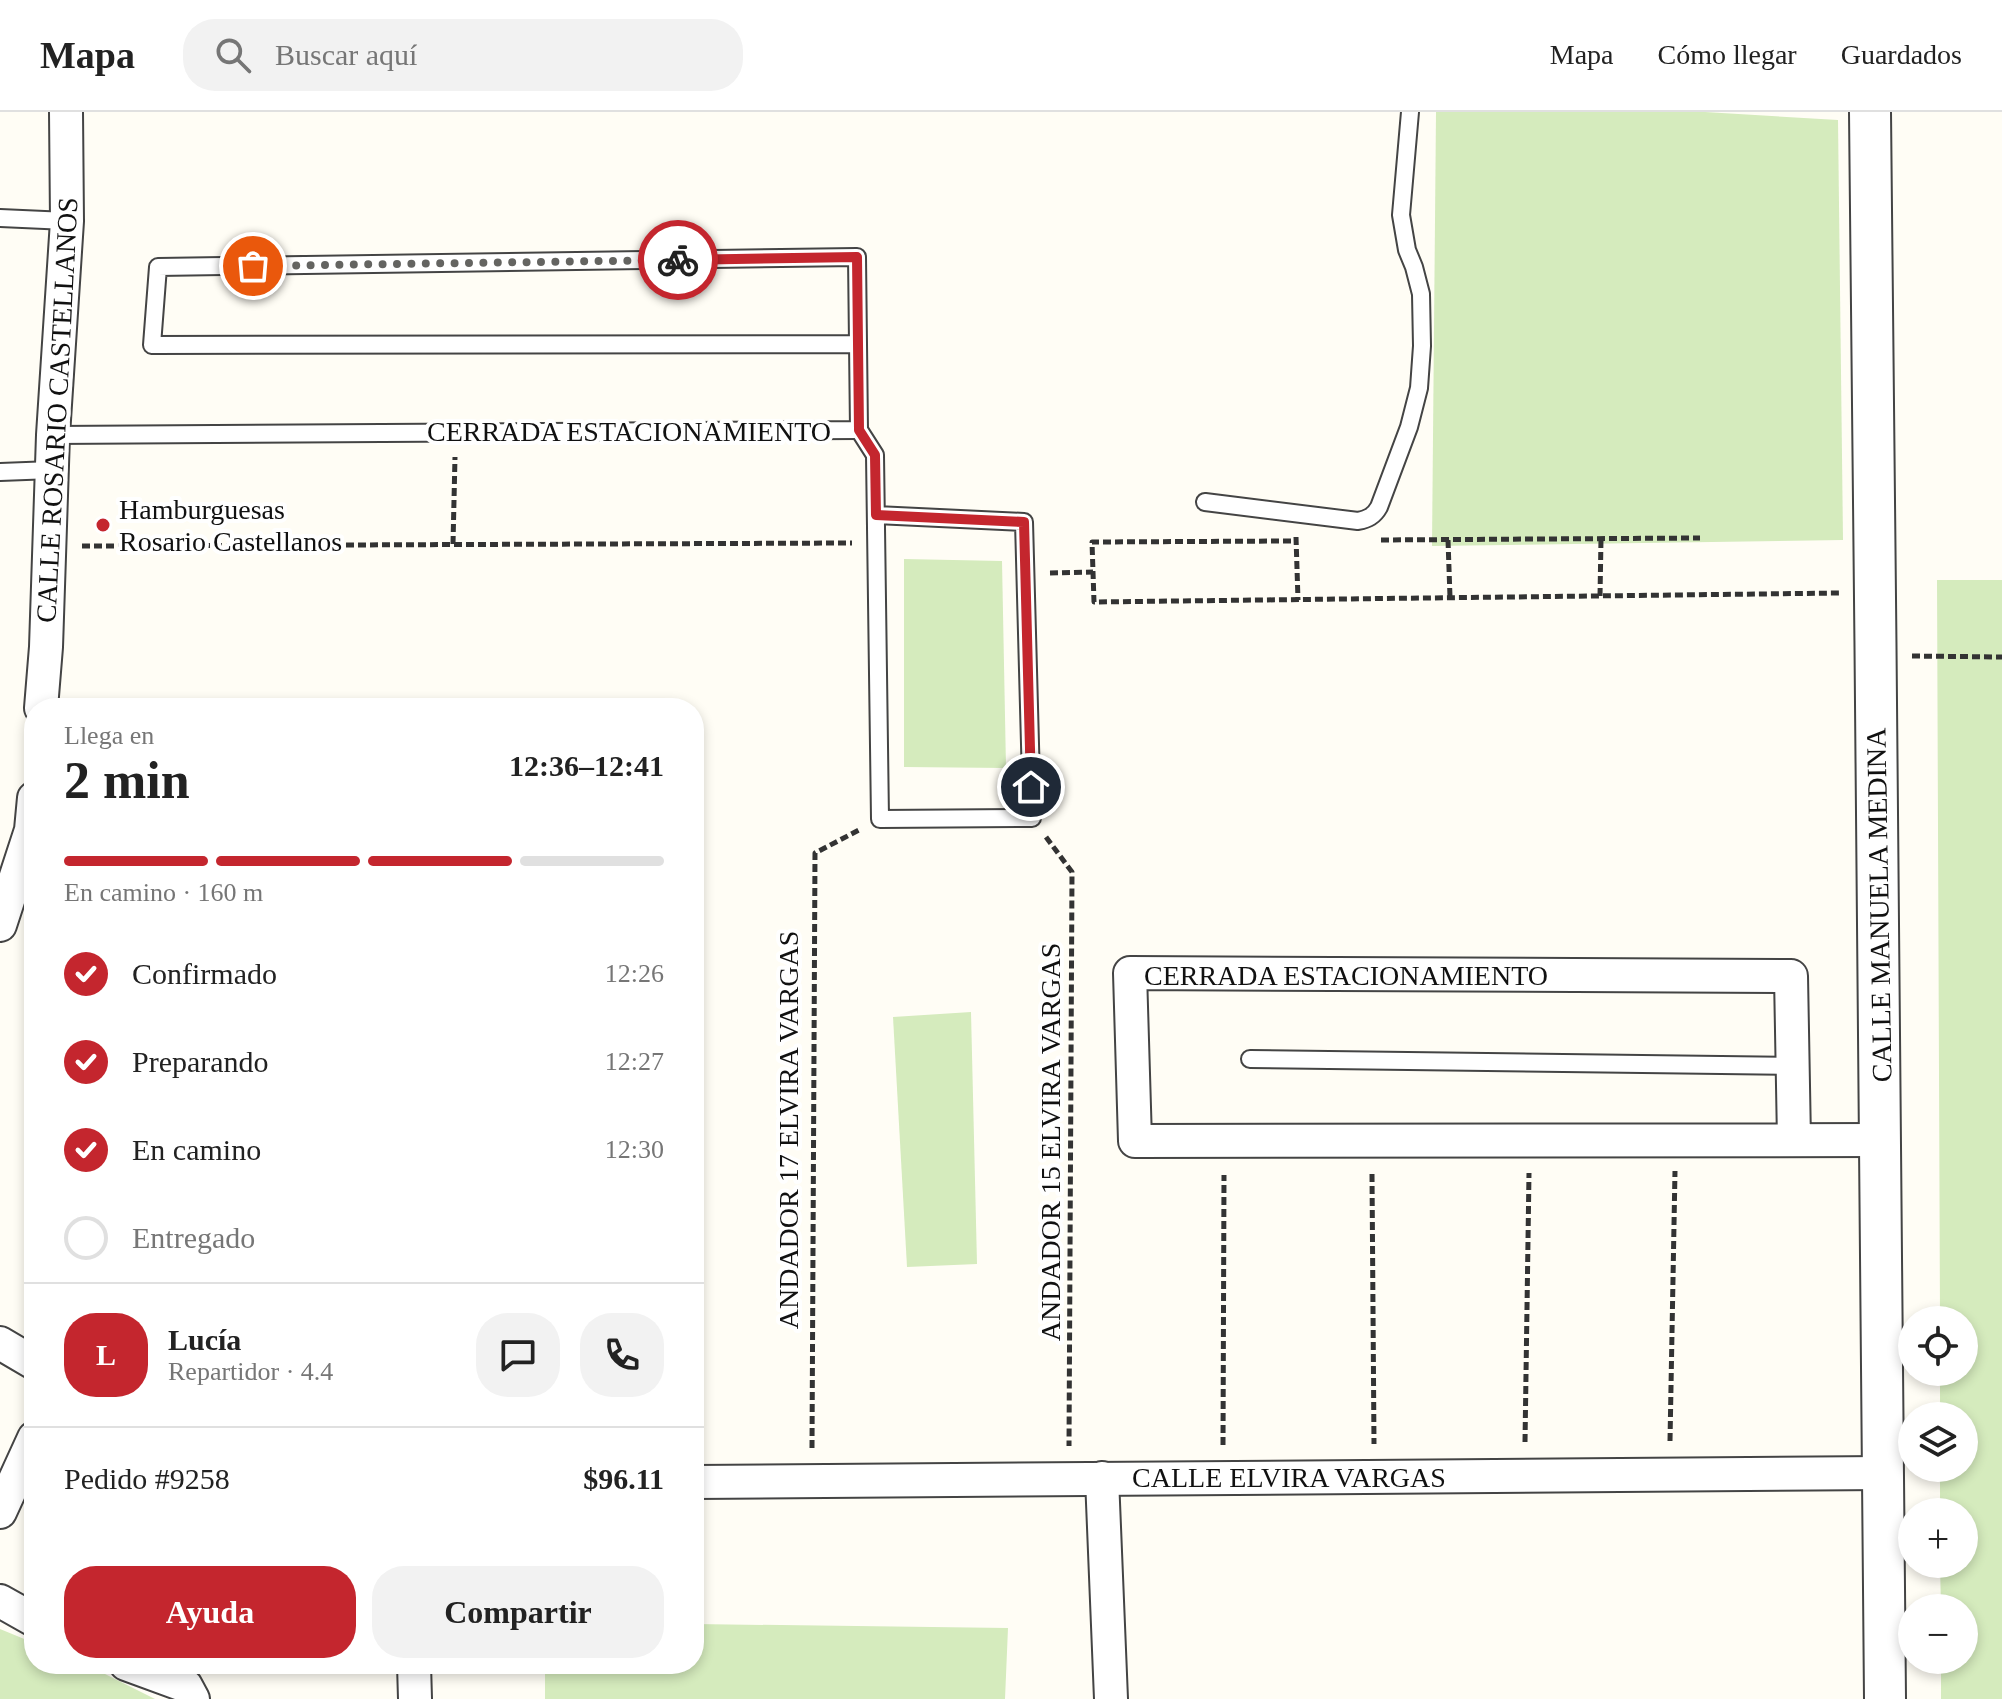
<!DOCTYPE html>
<html lang="es">
<head>
<meta charset="utf-8">
<style>
	:root { --surface:#fff; --page:#f2f2f2; --text:#222; --muted:#767676; --line:#e0e0e0; --accent:#c4262e }
	body { margin:0; font-family:Georgia,serif; background:var(--page); color:var(--text); height:100vh; display:flex; flex-direction:column; font-size:30px; white-space:nowrap }
	* { box-sizing:border-box; margin:0 }
	p { font-size:26px; color:var(--muted) }
	.icon { flex:none; width:44px; height:44px; fill:none; stroke:currentColor; stroke-width:2; stroke-linecap:round; stroke-linejoin:round }
	.map { position:relative; flex:1; overflow:hidden }
	.panel { position:absolute; left:24px; top:586px; width:680px; height:976px; display:flex; flex-direction:column; background:var(--surface); border-radius:32px; box-shadow:0 4px 12px #0003 }
	.panel>* { flex:none }
	.fabs { position:absolute; left:1898px; top:1194px; display:grid; gap:16px }
	.fabs a { display:grid; place-items:center; width:80px; height:80px; border-radius:50%; background:var(--surface); box-shadow:0 4px 12px #0003; font-size:40px }
	.pin { position:absolute; display:grid; place-items:center; width:68px; height:68px; color:#fff; margin:-34px; border:4px solid #fff; border-radius:50%; box-shadow:0 2px 8px #0007 }
	.courier { position:absolute; display:grid; place-items:center; width:80px; height:80px; margin:-40px; border:6px solid #c4262e; border-radius:50%; background:#fff; color:#222; box-shadow:0 2px 10px #0007 }
	.head em { font-style:normal; font-weight:600 }
	.head div { display:flex; flex-direction:column-reverse }
	.head { display:flex; align-items:center; justify-content:space-between; height:136px; padding:0 40px }
	h1 { font-size:52px; font-weight:600; line-height:60px }
	.bar { display:grid; grid-template-columns:repeat(4,1fr); gap:12px 8px; align-content:center; height:96px; padding:0 40px }
	.bar i { height:10px; border-radius:6px; background:var(--line) }
	.bar .on { background:var(--accent) }
	.bar p { grid-column:span 4 }
	.line { display:flex; align-items:center; gap:20px; padding:0 40px; border-top:2px solid var(--line) }
	.line div { flex:1 }
	.round { display:grid; place-items:center; flex:none; width:84px; height:84px; border-radius:32px; background:var(--page) }
	ol { padding:0 40px; list-style:none }
	li { display:flex; align-items:center; gap:24px; height:88px }
	li p { margin-inline-start:auto }
	li .icon { padding:8px; border-radius:50%; background:var(--accent); color:#fff; stroke-width:4 }
	li:last-child { color:var(--muted) }
	li i { width:44px; height:44px; border:4px solid var(--line); border-radius:50% }
	.action { display:flex; gap:16px; margin-top:auto; padding:16px 40px }
	.action a { flex:1; height:92px; border-radius:32px; background:var(--accent); color:#fff; font-size:32px; font-weight:600; line-height:92px; text-align:center }
	.action a+a { background:var(--page); color:var(--text) }
	header { display:flex; align-items:center; gap:48px; box-sizing:border-box; height:112px; padding:0 40px; background:var(--surface); border-bottom:2px solid var(--line) }
	header strong { font-size:38px }
	nav { display:flex; gap:44px; margin-inline-start:auto; font-size:28px }
	.search { width:560px; height:72px; background:var(--page); display:flex; align-items:center; gap:20px; box-sizing:border-box; padding:0 28px; border-radius:32px; color:var(--muted); font-size:30px }
	.map>svg:first-child { display:block }
	.green { fill:#d5ebbd }
	.lines { fill:none; stroke-linecap:round; stroke-linejoin:round }
	.service-casing { stroke:#444; stroke-width:20 }
	.minor-casing { stroke:#444; stroke-width:36 }
	.tertiary-casing { stroke:#444; stroke-width:44 }
	.path { stroke:#333; stroke-width:5; stroke-dasharray:8 4; stroke-linecap:butt }
	.service { stroke:#fff; stroke-width:16 }
	.minor { stroke:#fff; stroke-width:32 }
	.tertiary { stroke:#fff; stroke-width:40 }
	.done { stroke:#646461; stroke-width:8; stroke-dasharray:0 14.4 }
	.route { stroke:#c4262e; stroke-width:10 }
	.poi-dot { fill:#c4262e; stroke:#fff; stroke-width:3 }
	.labels { text-anchor:middle; dominant-baseline:central; stroke-width:8; stroke-linejoin:round; paint-order:stroke }
	.street-label { font-size:28px; fill:#111; stroke:#fff }
	.poi-label { font-size:28px; fill:#111; stroke:#fff; text-anchor:start }
</style>
</head>
<body>
<header>
<strong>Mapa</strong>
<div class="search"><svg class="icon" aria-label="search" viewBox="0 0 24 24"><circle cx="10" cy="10" r="6"/><path d="M15 15l6 6"/></svg>Buscar aquí</div>
<nav><a>Mapa</a><a>Cómo llegar</a><a>Guardados</a></nav>
</header>
<div class="map">
<svg width="2002" height="1587" viewBox="0 0 2002 1587">
	<rect width="100%" height="100%" fill="#fffdf5"/>
	<g class="green">
		<polygon points="1436,0 1705,0 1838,8 1843,428 1432,434"/>
		<polygon points="904,447 1002,449 1006,656 904,655"/>
		<polygon points="1937,468 2002,468 2002,1587 1941,1587 1941,1548 1964,1548 1964,1496 1941,1496 1940,1452 1964,1452 1964,1400 1940,1400 1940,1356 1964,1356 1964,1304 1940,1304 1940,1260 1964,1260 1964,1208 1940,1208"/>
		<polygon points="971,900 977,1152 907,1155 893,905"/>
		<polygon points="694,1512 1008,1516 1005,1587 545,1587 545,1552 694,1552"/>
		<polygon points="0,1517 34,1531 34,1552 85,1552 155,1587 0,1587"/>
	</g>
	<g class="lines">
		<g class="service-casing">
			<g id="service">
				<polyline points="0,106 67,109"/>
				<polyline points="859,318 875,343 880,707 1032,706 1024,410 876,403"/>
				<polyline points="53,323 859,318 857,145 158,155 152,233 858,232"/>
				<polyline points="0,360 52,358"/>
				<path d="M1205,390L1358,409C1368,407 1374,404 1379,395L1409,315L1419,276L1422,234L1421,182L1414,155L1407,138L1401,103L1410,0"/>
				<polyline points="1250,947 1793,954"/>
			</g>
		</g>
		<g class="minor-casing">
			<g id="minor">
				<polyline points="41,596 46,535 53,323 67,109 66,0"/>
				<polyline points="0,813 31,718 34,686"/>
				<polyline points="1794,1028 1791,864 1130,861 1135,1029 1882,1028"/>
				<polyline points="0,1231 34,1251"/>
				<polyline points="1102,1366 1111,1587"/>
				<polyline points="694,1370 1884,1361"/>
				<polyline points="0,1400 34,1326"/>
				<polyline points="0,1489 34,1508"/>
				<polyline points="126,1552 186,1574 193,1587"/>
				<polyline points="414,1552 415,1587"/>
			</g>
		</g>
		<g class="tertiary-casing">
			<path id="tertiary" d="M1870,0C1875,529 1882,1058 1885,1587"/>
		</g>
		<g class="path">
			<polyline points="1296,425 1298,488"/>
			<polyline points="1381,428 1700,426"/>
			<polyline points="1448,428 1450,485"/>
			<polyline points="1291,429 1092,430 1094,490 1841,481"/>
			<polyline points="453,432 455,345"/>
			<polyline points="82,434 852,431"/>
			<polyline points="1050,461 1093,460"/>
			<polyline points="1600,484 1601,427"/>
			<polyline points="1912,544 2002,545"/>
			<polyline points="1046,725 1072,760 1069,1334"/>
			<polyline points="1372,1062 1374,1332"/>
			<polyline points="1670,1329 1675,1059"/>
			<polyline points="1525,1330 1529,1061"/>
			<polyline points="1223,1333 1224,1063"/>
			<polyline points="812,1336 815,741 861,717"/>
		</g>
		<use href="#service" class="service"/>
		<use href="#minor" class="minor"/>
		<use href="#tertiary" class="tertiary"/>
	</g>
	<g class="lines">
		<polyline class="done" points="253,154 678,148"/>
		<polyline class="route" points="678,148 857,145 859,318 875,343 876,403 1024,410 1031,675"/>
	</g>
	<circle class="poi-dot" cx="103" cy="413" r="8"/>
	<g class="labels">
		<g class="street-label">
			<text transform="translate(57 298) rotate(-87)">CALLE ROSARIO CASTELLANOS</text>
			<text x="629" y="319">CERRADA ESTACIONAMIENTO</text>
			<text transform="translate(1879 793) rotate(-91)">CALLE MANUELA MEDINA</text>
			<text x="1346" y="863">CERRADA ESTACIONAMIENTO</text>
			<text transform="translate(788 1018) rotate(-90)">ANDADOR 17 ELVIRA VARGAS</text>
			<text transform="translate(1050 1030) rotate(-90)">ANDADOR 15 ELVIRA VARGAS</text>
			<text x="1289" y="1365">CALLE ELVIRA VARGAS</text>
		</g>
		<g class="poi-label">
			<text x="119" y="397">Hamburguesas<tspan x="119" dy="32">Rosario Castellanos</tspan></text>
		</g>
	</g>
</svg>
<div class="fabs">
<a><svg class="icon" aria-label="locate" viewBox="0 0 24 24"><circle cx="12" cy="12" r="6"/><path d="M12 2v4M12 18v4M2 12h4M18 12h4"/></svg></a>
<a><svg class="icon" aria-label="layers" viewBox="0 0 24 24"><path d="M12 4l9 5-9 5-9-5zM3 14l9 5 9-5"/></svg></a>
<a>+</a>
<a>−</a>
</div>
<div class="pin" style="left:253px;top:154px;background:#ea580c"><svg class="icon" aria-label="bag" viewBox="0 0 24 24"><path d="M5 8h14l-1 12H6zM9 8a3 3 0 0 1 6 0"/></svg></div>
<div class="pin" style="left:1031px;top:675px;background:#1f2937"><svg class="icon" aria-label="home" viewBox="0 0 24 24"><path d="M3 11l9-7 9 7M6 9v11h12V9"/></svg></div>
<div class="courier" style="left:678px;top:148px"><svg class="icon" aria-label="bike" viewBox="0 0 24 24"><circle cx="6" cy="16" r="4"/><circle cx="18" cy="16" r="4"/><path d="M6 16l4-8h5l3 8M10 8l3 8H6M13 5h3"/></svg></div>
<section class="panel">
<div class="head"><div><h1>2 min</h1><p>Llega en</p></div><em>12:36–12:41</em></div>
<div class="bar"><i class="on"></i><i class="on"></i><i class="on"></i><i></i><p>En camino · 160 m</p></div>
<ol>
<li><svg class="icon" aria-label="check" viewBox="0 0 24 24"><path d="M5 12l5 5 9-10"/></svg>Confirmado<p>12:26</p></li>
<li><svg class="icon" aria-label="check" viewBox="0 0 24 24"><path d="M5 12l5 5 9-10"/></svg>Preparando<p>12:27</p></li>
<li><svg class="icon" aria-label="check" viewBox="0 0 24 24"><path d="M5 12l5 5 9-10"/></svg>En camino<p>12:30</p></li>
<li><i></i>Entregado</li>
</ol>
<div class="line" style="height:144px"><b class="round" style="background:var(--accent);color:#fff">L</b><div><b>Lucía</b><p>Repartidor · 4.4</p></div><a class="round"><svg class="icon" aria-label="chat" viewBox="0 0 24 24"><path d="M4 5h16v11H9l-5 4z"/></svg></a><a class="round"><svg class="icon" aria-label="phone" viewBox="0 0 24 24"><path d="M5 4h4l2 5-3 2q2 4 5 5l2-3 5 2v4C11 20 4 13 5 4z"/></svg></a></div>
<div class="line" style="height:104px"><div>Pedido #9258</div><b>$96.11</b></div>
<div class="action"><a>Ayuda</a><a>Compartir</a></div>
</section>
</div>
</body>
</html>
